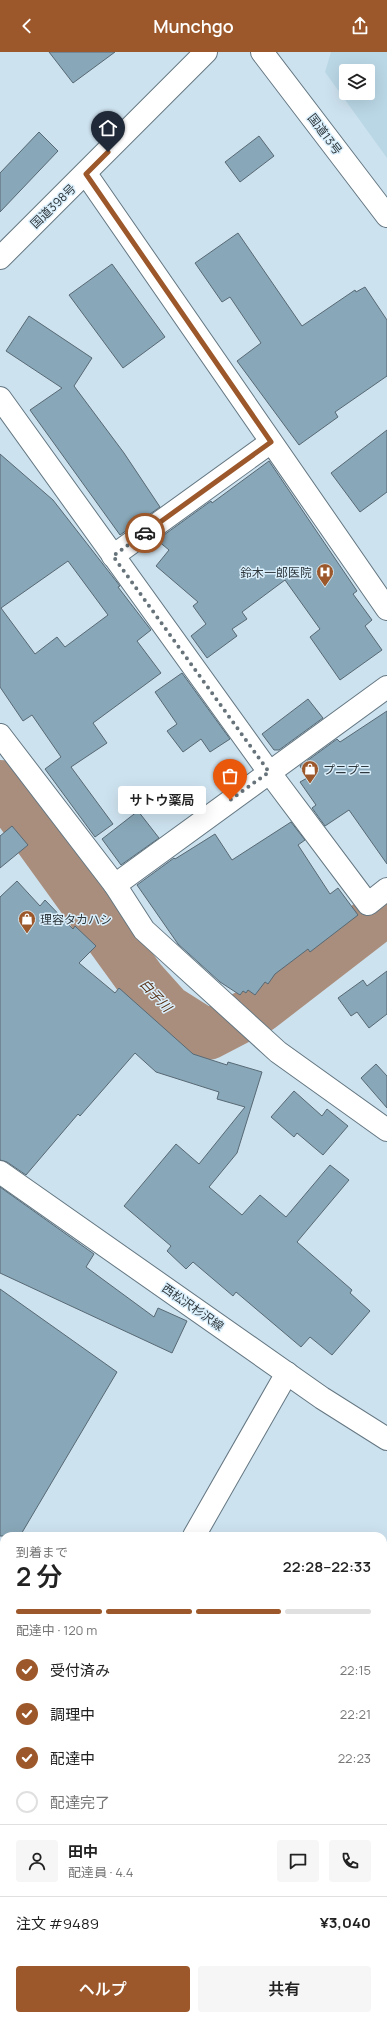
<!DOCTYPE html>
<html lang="ja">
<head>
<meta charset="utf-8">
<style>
	:root { --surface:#fff; --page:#f6f6f6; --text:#222; --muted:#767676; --line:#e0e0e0; --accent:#9c582a }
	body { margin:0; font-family:Manrope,"Noto Sans JP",sans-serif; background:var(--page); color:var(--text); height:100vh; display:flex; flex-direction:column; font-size:15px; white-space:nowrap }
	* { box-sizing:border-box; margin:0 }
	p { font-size:13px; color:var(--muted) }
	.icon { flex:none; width:22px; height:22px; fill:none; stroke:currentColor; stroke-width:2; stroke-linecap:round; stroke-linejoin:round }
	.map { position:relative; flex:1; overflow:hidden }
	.panel { position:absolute; left:0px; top:1480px; width:387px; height:488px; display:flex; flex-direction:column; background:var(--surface); border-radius:12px 12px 0 0; box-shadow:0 4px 16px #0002 }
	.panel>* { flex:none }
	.tools { position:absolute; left:339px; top:12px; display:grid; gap:8px }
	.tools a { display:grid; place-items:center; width:36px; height:36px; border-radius:4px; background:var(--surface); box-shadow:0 4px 16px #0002; font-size:20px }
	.pin { position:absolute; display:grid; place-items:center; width:34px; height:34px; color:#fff; margin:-41px -17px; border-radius:50% 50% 50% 0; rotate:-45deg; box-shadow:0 0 4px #0007 }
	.pin .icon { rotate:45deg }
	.courier { position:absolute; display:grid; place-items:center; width:40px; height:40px; margin:-20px; border:3px solid #9c582a; border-radius:50%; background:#fff; color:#222; box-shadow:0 1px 5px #0007 }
	.bubble { position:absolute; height:28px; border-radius:4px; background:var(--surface); box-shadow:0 4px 16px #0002; font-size:13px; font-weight:600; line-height:28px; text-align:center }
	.overview em { font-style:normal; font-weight:600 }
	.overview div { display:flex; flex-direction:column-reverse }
	.overview { display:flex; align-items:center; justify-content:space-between; height:68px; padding:0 16px }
	h1 { font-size:26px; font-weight:600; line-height:30px }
	.bar { display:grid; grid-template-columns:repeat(4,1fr); gap:6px 4px; align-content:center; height:48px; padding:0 16px }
	.bar i { height:5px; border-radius:3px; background:var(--line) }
	.bar .active { background:var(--accent) }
	.bar p { grid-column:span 4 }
	.line { display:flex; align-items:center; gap:10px; padding:0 16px; border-top:1px solid var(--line) }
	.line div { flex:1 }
	.round { display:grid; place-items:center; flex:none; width:42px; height:42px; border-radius:4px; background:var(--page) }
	ol { padding:0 16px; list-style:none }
	li { display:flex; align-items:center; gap:12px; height:44px }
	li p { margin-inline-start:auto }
	li .icon { padding:4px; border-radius:50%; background:var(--accent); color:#fff; stroke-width:4 }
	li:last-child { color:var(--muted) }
	li i { width:22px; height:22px; border:2px solid var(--line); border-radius:50% }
	.action { display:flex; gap:8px; margin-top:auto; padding:8px 16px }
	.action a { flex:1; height:46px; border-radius:4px; background:var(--accent); color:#fff; font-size:16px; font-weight:600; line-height:46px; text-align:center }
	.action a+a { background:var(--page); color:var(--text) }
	header { display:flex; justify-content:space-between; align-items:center; height:52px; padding:0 16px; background:var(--accent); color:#fff; font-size:18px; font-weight:600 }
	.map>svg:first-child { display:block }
	.built { fill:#bad7e6; fill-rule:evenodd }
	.green { fill:#c3ac9e }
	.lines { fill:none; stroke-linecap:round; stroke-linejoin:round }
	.river { stroke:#aa8e7d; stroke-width:50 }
	.building { fill:#88a7b8; stroke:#576974; fill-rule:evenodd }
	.minor-casing { stroke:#647782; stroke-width:24 }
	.major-casing { stroke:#647782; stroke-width:24 }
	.highway-casing { stroke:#647782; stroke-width:24 }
	.minor { stroke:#fff; stroke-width:22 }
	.major { stroke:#fff; stroke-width:22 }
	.highway { stroke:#fff; stroke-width:22 }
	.done { stroke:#66737a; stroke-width:4; stroke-dasharray:0 7.2 }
	.route { stroke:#9c582a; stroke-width:5 }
	.labels { text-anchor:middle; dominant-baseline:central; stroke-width:3; stroke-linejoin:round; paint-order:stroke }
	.street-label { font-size:12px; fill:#2e373b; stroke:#daeffc }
	.poi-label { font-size:12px; fill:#2e373b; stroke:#daeffc; text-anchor:start }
	.water-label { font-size:13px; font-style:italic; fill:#582f12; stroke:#daeffc }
</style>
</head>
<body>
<header><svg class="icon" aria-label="back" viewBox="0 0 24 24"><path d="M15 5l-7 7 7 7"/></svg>Munchgo<svg class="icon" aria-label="share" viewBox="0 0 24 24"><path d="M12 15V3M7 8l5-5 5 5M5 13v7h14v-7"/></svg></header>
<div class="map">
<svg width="387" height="1968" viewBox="0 0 387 1968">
	<rect width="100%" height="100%" fill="#cde2ef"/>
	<path class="built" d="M331,0H387V106L325,20ZM346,19H368V41H346Z"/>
	<polygon class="green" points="2,1805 4,1805 4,1964 309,1964 311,1968 0,1968 0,1807"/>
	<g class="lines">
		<polyline class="river" points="0,733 141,928 167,957 208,983 260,956 387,858"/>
	</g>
	<g class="building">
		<polygon points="49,0 115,0 73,31"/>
		<polygon points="39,80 58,99 0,160 0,121"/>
		<polygon points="259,84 274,104 240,130 225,110"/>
		<polygon points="238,181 302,274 355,238 356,240 365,235 387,268 387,324 335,360 338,365 299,393 237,309 261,291 230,245 222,250 195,211"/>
		<polygon points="112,212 165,285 123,316 69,243"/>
		<polygon points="29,264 92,306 74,334 124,401 160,455 120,483 30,358 62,336 6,299"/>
		<polygon points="387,378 387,440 360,460 331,421"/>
		<path d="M0,402L53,448L120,534L118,535L151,578L137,589L161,621L93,671L107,691L71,715L113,772L95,785L45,717L61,705L32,663L23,669L0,635ZM68,509L108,563L65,595L57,585L35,602L1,556Z"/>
		<polygon points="269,409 357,539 353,542 372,568 365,574 382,598 340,628 310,585 320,577 285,528 242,560 247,567 232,577 237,584 207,606 191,584 206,572 193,554 198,550 156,514 169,498 157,488 211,449 212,451"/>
		<polygon points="182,621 230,687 210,700 201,687 183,700 167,679 177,672 155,640"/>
		<polygon points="308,647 323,666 279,698 274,698 262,682"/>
		<polygon points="387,659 387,812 349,758 325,774 312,756 316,753 300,730 307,726 300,714 337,687 340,690"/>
		<polygon points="138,759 159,786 121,813 102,787"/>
		<polygon points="291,770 305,788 298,793 330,842 338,836 358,863 310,900 308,897 275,922 268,932 265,930 255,943 248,938 246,941 243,939 240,943 220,930 178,892 137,833 174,806 175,807 215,782 232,808"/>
		<polygon points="12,774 28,793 0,816 0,784"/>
		<polygon points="17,829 40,854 45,848 73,877 75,874 96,894 79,911 115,941 119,936 193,1002 227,1013 228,1010 262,1020 237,1101 209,1135 242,1163 260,1143 286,1165 330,1113 349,1128 297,1190 352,1238 350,1241 370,1259 332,1303 310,1285 301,1295 236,1240 233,1244 193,1210 186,1217 167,1199 171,1194 124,1154 176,1092 199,1112 245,1055 217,1047 219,1040 156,1020 135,1001 80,1064 78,1062 26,1123 7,1110 0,1108 0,845"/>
		<polygon points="387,919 387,962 369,976 357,960 351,964 338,946 363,928 367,934"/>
		<polygon points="376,1012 387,1024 387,1056 361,1026"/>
		<polygon points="294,1039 322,1064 327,1057 348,1074 323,1103 297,1081 294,1085 271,1065"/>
		<polygon points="0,1135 94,1202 86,1215 154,1265 158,1256 187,1269 172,1301 0,1221"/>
		<polygon points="0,1237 117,1320 20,1484 0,1484"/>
	</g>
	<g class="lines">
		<g class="minor-casing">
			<g id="minor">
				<polyline points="86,122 387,557"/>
				<polyline points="0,346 269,720 368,852 387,837"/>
				<polyline points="113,504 271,390"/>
				<polyline points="0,683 115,833 144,878 278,1000 387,1078"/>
				<polyline points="115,833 387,635"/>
				<polyline points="194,1484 287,1321"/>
				<polyline points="0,1614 4,1607"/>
				<polyline points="383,1616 387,1619"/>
				<polyline points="0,1729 4,1730"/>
				<polyline points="383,1779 387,1780"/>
			</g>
		</g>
		<g class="major-casing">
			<polyline id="major" points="0,1120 322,1346 387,1387"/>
		</g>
		<g class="highway-casing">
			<g id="highway">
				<polyline points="262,0 387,164"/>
				<polyline points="0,206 206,0"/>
			</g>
		</g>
		<use href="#minor" class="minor"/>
		<use href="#major" class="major"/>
		<use href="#highway" class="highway"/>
	</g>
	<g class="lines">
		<polyline class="done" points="145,481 113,504 269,720 230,748"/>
		<polyline class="route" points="108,100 86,122 271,390 145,481"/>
	</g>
	<defs>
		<g id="hospital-pin" transform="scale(0.9)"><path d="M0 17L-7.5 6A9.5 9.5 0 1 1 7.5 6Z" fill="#9c582a" stroke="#daeffc"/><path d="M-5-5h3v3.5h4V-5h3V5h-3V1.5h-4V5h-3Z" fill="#fff"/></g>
		<g id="shop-pin" transform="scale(0.9)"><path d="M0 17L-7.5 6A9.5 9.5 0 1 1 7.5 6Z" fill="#9c582a" stroke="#daeffc"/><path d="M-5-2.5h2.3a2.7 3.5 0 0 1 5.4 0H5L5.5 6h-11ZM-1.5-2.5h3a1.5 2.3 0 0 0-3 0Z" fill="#fff"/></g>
	</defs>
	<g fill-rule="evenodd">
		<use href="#hospital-pin" x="325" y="520"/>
		<use href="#shop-pin" x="310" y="717"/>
		<use href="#shop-pin" x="27" y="867"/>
	</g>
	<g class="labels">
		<g class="street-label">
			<text transform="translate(325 82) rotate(53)">国道13号</text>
			<text transform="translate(53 154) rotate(-44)">国道398号</text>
			<text transform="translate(193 1255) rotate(35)">西松沢杉沢線</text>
		</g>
		<g class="poi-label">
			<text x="312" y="520" text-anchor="end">鈴木一郎医院</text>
			<text x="323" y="717">プニプニ</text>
			<text x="40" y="867">理容タカハシ</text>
		</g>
		<g class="water-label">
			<text transform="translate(156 943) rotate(47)">白子川</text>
		</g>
	</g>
</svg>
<div class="tools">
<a><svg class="icon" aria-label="layers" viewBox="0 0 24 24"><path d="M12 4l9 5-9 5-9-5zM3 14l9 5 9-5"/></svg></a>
</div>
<div class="pin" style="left:230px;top:748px;background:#ea580c"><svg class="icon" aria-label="bag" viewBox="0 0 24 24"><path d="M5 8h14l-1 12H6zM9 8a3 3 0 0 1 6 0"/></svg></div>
<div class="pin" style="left:108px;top:100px;background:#1f2937"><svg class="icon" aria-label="home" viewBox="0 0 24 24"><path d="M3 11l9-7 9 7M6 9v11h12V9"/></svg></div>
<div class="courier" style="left:145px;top:481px"><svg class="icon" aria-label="car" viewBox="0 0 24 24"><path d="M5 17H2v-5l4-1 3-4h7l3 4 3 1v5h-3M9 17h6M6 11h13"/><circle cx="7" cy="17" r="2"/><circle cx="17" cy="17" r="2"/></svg></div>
<div class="bubble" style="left:118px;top:734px;width:88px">サトウ薬局</div>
<section class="panel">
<div class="overview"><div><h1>2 分</h1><p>到着まで</p></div><em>22:28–22:33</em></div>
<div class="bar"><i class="active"></i><i class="active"></i><i class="active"></i><i></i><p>配達中 · 120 m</p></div>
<ol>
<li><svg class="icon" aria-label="check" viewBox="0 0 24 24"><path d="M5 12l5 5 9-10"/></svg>受付済み<p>22:15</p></li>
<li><svg class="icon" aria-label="check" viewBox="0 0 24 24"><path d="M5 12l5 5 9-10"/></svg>調理中<p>22:21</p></li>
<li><svg class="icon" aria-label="check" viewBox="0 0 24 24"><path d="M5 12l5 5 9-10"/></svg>配達中<p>22:23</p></li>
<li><i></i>配達完了</li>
</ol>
<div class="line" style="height:72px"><a class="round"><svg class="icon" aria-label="person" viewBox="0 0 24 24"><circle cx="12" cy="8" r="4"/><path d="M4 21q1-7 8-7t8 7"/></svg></a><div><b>田中</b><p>配達員 · 4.4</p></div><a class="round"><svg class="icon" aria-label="chat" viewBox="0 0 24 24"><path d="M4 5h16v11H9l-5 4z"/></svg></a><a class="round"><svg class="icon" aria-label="phone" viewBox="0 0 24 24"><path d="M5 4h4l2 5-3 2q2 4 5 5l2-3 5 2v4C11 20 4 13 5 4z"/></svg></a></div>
<div class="line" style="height:52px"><div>注文 #9489</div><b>¥3,040</b></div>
<div class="action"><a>ヘルプ</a><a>共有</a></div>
</section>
</div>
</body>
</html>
